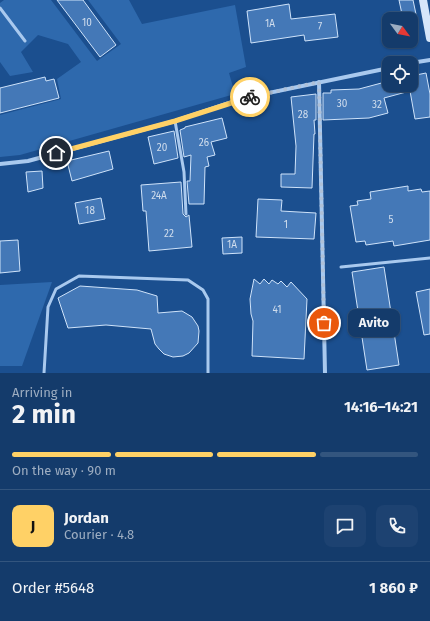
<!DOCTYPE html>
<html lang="en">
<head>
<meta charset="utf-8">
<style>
	:root { --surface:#143b6b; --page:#1d4271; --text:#f1f3f6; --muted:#9dadc1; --line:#33557e; --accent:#ffd166 }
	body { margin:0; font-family:"Fira Sans",sans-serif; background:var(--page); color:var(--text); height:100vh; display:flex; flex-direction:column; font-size:15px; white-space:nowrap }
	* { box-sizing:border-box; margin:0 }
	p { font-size:13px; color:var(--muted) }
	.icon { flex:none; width:22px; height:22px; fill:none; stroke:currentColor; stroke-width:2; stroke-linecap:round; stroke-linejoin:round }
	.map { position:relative; height:373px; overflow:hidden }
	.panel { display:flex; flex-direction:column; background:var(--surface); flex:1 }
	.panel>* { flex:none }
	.needle { width:26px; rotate:122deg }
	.controls { position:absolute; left:382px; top:12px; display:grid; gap:8px }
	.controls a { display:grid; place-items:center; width:36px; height:36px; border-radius:8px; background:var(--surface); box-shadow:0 1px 3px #0004,0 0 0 1px var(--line); font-size:20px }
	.pin { position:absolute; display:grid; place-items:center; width:34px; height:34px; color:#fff; margin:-17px; border:2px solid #fff; border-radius:50%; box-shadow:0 1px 4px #0007 }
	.courier { position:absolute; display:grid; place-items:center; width:40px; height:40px; margin:-20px; border:3px solid #ffd166; border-radius:50%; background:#fff; color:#222; box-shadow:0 1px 5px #0007 }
	.bubble { position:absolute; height:28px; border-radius:8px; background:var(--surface); box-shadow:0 1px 3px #0004,0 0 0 1px var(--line); font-size:13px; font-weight:700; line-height:28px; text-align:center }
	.overview em { font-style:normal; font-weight:700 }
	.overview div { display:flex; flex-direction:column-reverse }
	.overview { display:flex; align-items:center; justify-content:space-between; height:68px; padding:0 12px }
	h1 { font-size:26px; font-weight:700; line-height:30px }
	.bar { display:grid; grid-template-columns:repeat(4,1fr); gap:6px 4px; align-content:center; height:48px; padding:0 12px }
	.bar i { height:5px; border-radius:3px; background:var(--line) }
	.bar .on { background:var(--accent) }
	.bar p { grid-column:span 4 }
	.line { display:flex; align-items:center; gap:10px; padding:0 12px; border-top:1px solid var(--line) }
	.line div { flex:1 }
	.round { display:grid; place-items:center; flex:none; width:42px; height:42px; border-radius:8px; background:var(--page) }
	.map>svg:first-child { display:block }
	.green { fill:#2e69ad }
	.building { fill:#4478b7; stroke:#cfe3fa }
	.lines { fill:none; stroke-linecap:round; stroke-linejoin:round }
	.lane { stroke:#a9c9ee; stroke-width:3 }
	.street { stroke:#a9c9ee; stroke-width:4 }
	.secondary { stroke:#d6e6fa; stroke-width:8 }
	.done { stroke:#afc1d8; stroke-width:4; stroke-dasharray:0 7.2 }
	.route { stroke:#ffd166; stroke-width:5 }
	.labels { text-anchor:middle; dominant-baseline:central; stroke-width:3; stroke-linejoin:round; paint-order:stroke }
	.number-label { font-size:10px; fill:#d0dded }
</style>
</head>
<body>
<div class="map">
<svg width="430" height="373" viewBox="0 0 430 373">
	<rect width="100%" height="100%" fill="#1b4f8f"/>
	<g class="green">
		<polygon points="4,0 51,0 97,61 121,44 88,0 129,0 142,24 235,5 246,67 229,73 235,94 20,155 0,157 0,115 61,99 57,79 81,62 68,44 38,35 21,52 33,72 10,76 0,62 0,3"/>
		<polygon points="52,282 22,366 0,366 0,285"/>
	</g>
	<g class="building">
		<polygon points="57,0 83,0 116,45 100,57"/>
		<polygon points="399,0 413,0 417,19 403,19"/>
		<polygon points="289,4 291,19 335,14 338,37 305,41 304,35 251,43 247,11"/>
		<polygon points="426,73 430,94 430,117 415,119 410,91 384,98 388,113 369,118 323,120 323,93 331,93 331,90 359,89 389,81 389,85 411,85 411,76"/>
		<polygon points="45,77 46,81 54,79 59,98 0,113 0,88"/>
		<polygon points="316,94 316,120 314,120 315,134 314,134 312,188 281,187 281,174 295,174 296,146 291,97"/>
		<polygon points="222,118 227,138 211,142 215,155 207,157 209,166 205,167 204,204 189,204 187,181 190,181 191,155 184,157 180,130 185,128 185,127"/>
		<polygon points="174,131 178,158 154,164 148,137"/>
		<polygon points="109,151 113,169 72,181 67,161"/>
		<polygon points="42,171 43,188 28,192 26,172"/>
		<polygon points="181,182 183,214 186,217 189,215 192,247 149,251 146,211 143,211 141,185"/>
		<polygon points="408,186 408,191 421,189 422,192 430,191 430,240 394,246 393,241 366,245 365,241 356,242 350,206 358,205 357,201 371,199 370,192"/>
		<polygon points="101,198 105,219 79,224 75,203"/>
		<polygon points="258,199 282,200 281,211 316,213 314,239 256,237"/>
		<polygon points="242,237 242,253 223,254 222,238"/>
		<polygon points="18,240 20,271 0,273 0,241"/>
		<polygon points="384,267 399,365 367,370 352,272"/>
		<polygon points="254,279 260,284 264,279 269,284 272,280 278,284 281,281 287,287 291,282 307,299 304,359 252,356 253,321 251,314 250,299"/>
		<polygon points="80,286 137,290 157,296 158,313 182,311 192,317 198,326 199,331 198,343 189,353 183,356 173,357 164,354 159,349 155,344 151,329 106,325 68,328 58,298"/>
		<polygon points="430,289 430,334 424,335 416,292"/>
	</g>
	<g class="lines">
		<g class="lane">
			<polyline points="0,8 25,41"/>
			<polyline points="175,121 184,172 186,214"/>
			<polyline points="341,267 430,258"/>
			<polyline points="44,373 48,307 56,289 79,276 188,280 203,290 208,299 208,373"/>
		</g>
		<g class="street">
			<polyline points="411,63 430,60"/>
			<polyline points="319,82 325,373"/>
			<polyline points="0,164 28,161 175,121 244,98 389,68"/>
		</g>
		<polyline class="secondary" points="423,0 430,38"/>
	</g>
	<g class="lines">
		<polyline class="done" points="250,97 319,82 324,323"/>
		<polyline class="route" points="56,153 175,121 250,97"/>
	</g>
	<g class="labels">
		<g class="number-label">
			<text x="87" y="23">10</text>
			<text x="270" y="24">1А</text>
			<text x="320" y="27">7</text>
			<text x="342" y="104">30</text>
			<text x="377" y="105">32</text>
			<text x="303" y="115">28</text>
			<text x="204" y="143">26</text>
			<text x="162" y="148">20</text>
			<text x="159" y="196">24А</text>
			<text x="90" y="211">18</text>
			<text x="391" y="220">5</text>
			<text x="286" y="225">1</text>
			<text x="169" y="234">22</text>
			<text x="232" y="245">1А</text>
			<text x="277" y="310">41</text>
		</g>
	</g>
</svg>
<div class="controls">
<a><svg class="needle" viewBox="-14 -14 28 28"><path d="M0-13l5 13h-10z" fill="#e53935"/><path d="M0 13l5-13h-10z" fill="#9dadc1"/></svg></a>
<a><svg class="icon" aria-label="locate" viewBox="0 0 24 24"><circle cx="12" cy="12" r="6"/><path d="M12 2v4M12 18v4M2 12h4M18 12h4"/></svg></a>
</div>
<div class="pin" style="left:324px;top:323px;background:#ea580c"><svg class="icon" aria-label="bag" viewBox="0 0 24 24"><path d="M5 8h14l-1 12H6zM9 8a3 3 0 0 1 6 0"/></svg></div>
<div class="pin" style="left:56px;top:153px;background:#1f2937"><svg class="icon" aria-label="home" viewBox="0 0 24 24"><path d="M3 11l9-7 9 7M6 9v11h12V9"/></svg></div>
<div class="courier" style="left:250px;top:97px"><svg class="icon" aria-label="bike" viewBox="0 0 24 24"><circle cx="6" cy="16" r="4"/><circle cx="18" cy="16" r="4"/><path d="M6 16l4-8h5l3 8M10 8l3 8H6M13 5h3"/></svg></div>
<div class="bubble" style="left:348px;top:309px;width:52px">Avito</div>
</div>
<section class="panel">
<div class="overview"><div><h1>2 min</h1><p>Arriving in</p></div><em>14:16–14:21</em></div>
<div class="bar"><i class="on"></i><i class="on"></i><i class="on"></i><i></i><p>On the way · 90 m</p></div>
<div class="line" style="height:72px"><b class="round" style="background:var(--accent);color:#111">J</b><div><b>Jordan</b><p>Courier · 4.8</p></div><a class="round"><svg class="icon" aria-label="chat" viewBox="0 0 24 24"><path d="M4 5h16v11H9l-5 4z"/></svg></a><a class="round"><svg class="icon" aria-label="phone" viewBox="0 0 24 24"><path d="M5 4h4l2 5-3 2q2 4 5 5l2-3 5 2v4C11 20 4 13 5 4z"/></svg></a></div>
<div class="line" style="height:52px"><div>Order #5648</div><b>1 860 ₽</b></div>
</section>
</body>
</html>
